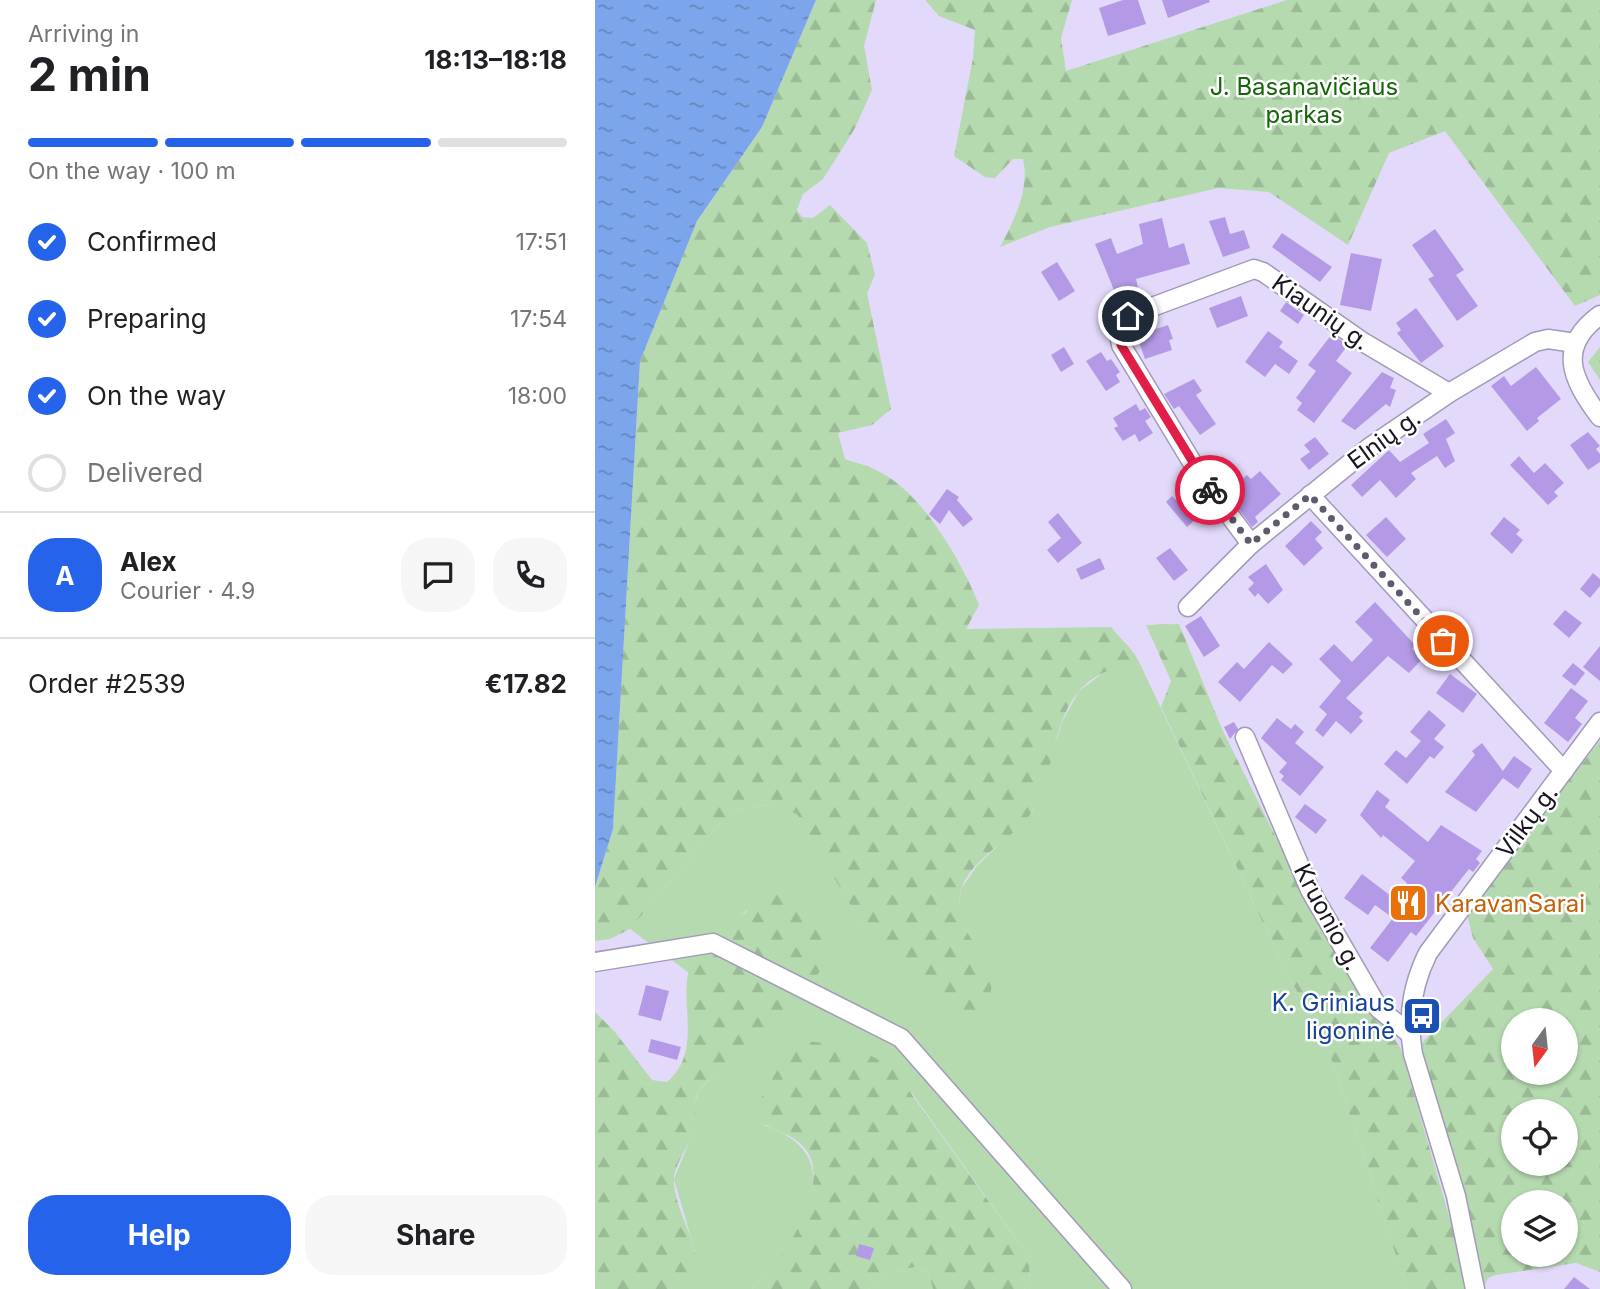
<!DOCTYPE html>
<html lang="en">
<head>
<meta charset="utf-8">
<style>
	:root { --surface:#fff; --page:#f6f6f6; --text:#202124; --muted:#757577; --line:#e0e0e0; --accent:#2563eb }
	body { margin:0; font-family:Inter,sans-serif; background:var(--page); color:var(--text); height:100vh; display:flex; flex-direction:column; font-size:26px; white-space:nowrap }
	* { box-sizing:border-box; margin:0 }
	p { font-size:23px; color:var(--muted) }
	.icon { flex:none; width:38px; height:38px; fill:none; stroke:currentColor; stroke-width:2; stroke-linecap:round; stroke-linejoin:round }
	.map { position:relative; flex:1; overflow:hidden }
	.panel { display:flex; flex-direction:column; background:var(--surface); width:595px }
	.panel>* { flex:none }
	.needle { width:46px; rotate:195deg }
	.controls { position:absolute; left:906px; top:1008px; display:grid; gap:14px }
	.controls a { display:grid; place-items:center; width:77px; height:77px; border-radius:50%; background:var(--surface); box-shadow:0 2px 5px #0004; font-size:35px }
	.pin { position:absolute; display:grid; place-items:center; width:60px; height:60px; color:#fff; margin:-30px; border:4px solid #fff; border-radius:50%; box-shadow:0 2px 7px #0007 }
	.courier { position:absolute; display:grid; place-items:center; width:70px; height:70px; margin:-35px; border:5px solid #e11d48; border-radius:50%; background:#fff; color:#222; box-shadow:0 2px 9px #0007 }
	.head em { font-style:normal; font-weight:700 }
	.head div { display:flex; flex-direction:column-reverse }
	.head { display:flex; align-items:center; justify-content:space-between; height:119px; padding:0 28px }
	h1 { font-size:46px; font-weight:700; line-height:52px }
	.bar { display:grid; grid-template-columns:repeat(4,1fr); gap:10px 7px; align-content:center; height:84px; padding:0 28px }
	.bar i { height:9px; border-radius:5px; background:var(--line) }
	.bar .selected { background:var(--accent) }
	.bar p { grid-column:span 4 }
	.line { display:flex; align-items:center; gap:18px; padding:0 28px; border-top:2px solid var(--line) }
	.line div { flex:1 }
	.round { display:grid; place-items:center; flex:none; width:74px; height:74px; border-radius:28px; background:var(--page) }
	ol { padding:0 28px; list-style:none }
	li { display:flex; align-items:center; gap:21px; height:77px }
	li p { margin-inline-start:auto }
	li .icon { padding:7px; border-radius:50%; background:var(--accent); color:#fff; stroke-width:4 }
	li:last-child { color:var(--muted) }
	li i { width:38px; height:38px; border:4px solid var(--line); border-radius:50% }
	.button { display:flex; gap:14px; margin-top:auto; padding:14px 28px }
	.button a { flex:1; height:80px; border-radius:28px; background:var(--accent); color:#fff; font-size:28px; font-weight:700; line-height:80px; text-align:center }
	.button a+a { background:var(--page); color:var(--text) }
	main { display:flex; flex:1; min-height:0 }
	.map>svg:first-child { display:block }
	.green { fill:#b5daaf }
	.forest { fill:url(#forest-firs); fill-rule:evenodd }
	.water { fill:url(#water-ripples) }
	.building { fill:#b49ae6 }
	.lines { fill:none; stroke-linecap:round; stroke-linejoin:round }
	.minor-casing { stroke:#a29ab9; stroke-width:21 }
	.minor { stroke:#fff; stroke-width:18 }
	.done { stroke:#5f5a6d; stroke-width:7; stroke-dasharray:0 12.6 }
	.route { stroke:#e11d48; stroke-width:9 }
	.labels { text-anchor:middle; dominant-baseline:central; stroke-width:5; stroke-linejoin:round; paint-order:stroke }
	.park-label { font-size:24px; fill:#166509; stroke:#fff }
	.street-label { font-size:24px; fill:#181520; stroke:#fff }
	.food-label { font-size:24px; fill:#c56008; stroke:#fff; text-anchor:start }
	.transit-label { font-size:24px; fill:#164399; stroke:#fff; text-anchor:end }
</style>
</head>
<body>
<main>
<section class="panel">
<div class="head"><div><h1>2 min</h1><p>Arriving in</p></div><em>18:13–18:18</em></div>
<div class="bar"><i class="selected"></i><i class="selected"></i><i class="selected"></i><i></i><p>On the way · 100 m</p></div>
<ol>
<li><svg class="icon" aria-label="check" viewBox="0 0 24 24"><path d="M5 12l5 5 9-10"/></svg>Confirmed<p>17:51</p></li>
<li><svg class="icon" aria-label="check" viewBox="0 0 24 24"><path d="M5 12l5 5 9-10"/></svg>Preparing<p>17:54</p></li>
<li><svg class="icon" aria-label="check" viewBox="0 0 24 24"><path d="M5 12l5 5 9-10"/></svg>On the way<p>18:00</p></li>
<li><i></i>Delivered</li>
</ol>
<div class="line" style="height:126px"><b class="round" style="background:var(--accent);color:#fff">A</b><div><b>Alex</b><p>Courier · 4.9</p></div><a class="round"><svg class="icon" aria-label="chat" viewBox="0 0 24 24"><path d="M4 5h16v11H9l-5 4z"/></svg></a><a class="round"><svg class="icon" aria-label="phone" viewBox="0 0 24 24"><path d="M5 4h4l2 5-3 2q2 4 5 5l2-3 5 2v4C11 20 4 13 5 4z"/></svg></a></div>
<div class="line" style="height:91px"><div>Order #2539</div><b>€17.82</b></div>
<div class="button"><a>Help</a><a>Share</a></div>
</section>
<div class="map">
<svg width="1005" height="1289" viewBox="0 0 1005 1289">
	<defs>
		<pattern id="forest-firs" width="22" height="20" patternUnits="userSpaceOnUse" patternTransform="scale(1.75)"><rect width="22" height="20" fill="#b5daaf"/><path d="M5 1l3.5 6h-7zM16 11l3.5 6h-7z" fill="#9bba96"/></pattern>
		<pattern id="water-ripples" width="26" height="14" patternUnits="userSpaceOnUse" patternTransform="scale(1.75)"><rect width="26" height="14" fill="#7ca6eb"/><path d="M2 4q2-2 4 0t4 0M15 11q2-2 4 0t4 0" fill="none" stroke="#6586be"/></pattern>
	</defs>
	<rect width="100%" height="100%" fill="#e3dafb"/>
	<g class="green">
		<path d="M545,664L686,961L735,1055L812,1289H429C438,1278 434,1265 431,1253L317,1093L168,1125C237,1148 225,1196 192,1248C182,1263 167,1274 157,1289H97L101,1255L79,1179L100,1128L98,1113L103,1091L130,1064L152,910L99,957L94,973L35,929L121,828L144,810L176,804L202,813L267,925L377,942L363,913L366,889L382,866L438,811L468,720L484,691L516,667Z"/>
		<polygon points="320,1267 333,1272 338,1289 273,1289 299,1271"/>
	</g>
	<g class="forest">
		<path d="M221,0H281L269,46L277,90L259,130L228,179L208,194L202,210L207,217L218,218L235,205L272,243L280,275L272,293L296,409L277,425L243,433L250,459C261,463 275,466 285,472C328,494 367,562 384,605L371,629L516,627C527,641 538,648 545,664C522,666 501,672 484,691C456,724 460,774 438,810C422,838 371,860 365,894C358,936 408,964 394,997C391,1002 383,1008 379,1012L363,1013L324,987L267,925L202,814L176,804L144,810L121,828L35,929L15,939L0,941V887L18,829L45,361L102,221L167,127Z"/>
		<path d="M330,0H477L466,38L471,71L692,0H1005V295L980,306L850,131L794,153L753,245L674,192L623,188L455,227L405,247C419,221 435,189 428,159H418L400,178L390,177L359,156L378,58L380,30L344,16Z"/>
		<polygon points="1005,347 1005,380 993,362"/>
		<polygon points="584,624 627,729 728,932 806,1049 875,1289 812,1289 735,1055 686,961 566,707 576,681 551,625"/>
		<path d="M1005,741V1272L981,1263L901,1275L893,1278L890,1285L869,1191L825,1045L898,969L878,938L871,911ZM919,1020H971V1073H919ZM919,1111H971V1164H919ZM919,1202H971V1255H919Z"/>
		<path d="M180,893L206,894C281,971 167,1026 120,1074C114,1080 105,1087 102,1094C98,1107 102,1119 99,1131C94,1146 79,1165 79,1180C79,1204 95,1229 100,1252C103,1263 99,1278 97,1289H0V1012L20,1032L57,1080L72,1082C112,1047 78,994 99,958C111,938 159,906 180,893Z"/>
		<path d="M206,1041C242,1043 271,1048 300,1071L431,1253C434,1265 438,1278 429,1289H338L333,1272L320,1267L299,1271L273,1289H157C167,1274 182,1263 192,1247C208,1222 233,1173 208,1146C195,1132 174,1131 162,1118V1105L197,1045Z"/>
	</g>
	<polygon class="water" points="0,0 221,0 167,127 102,221 45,361 18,829 0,887"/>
	<g class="building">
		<polygon points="528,0 543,0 551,24 513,36 504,8"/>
		<polygon points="567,0 614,0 615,2 573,18"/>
		<polygon points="630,217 635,234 649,230 655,248 628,257 614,221"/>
		<polygon points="567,218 574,248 589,243 595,264 541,279 543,287 521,295 500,244 516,238 522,254 548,244 544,224"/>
		<polygon points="840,229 869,270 861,275 883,306 862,321 833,279 839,276 817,245"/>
		<polygon points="687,233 737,267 725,282 677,247"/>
		<polygon points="756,253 787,259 776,311 745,305"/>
		<polygon points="462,262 480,291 464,301 446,272"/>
		<polygon points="646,296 653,316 622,328 614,308"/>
		<polygon points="691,302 709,315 703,324 685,311"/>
		<polygon points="821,308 849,346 826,363 802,333 806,330 801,323"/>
		<polygon points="556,322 558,330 573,325 578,339 574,340 577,350 550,359 539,328"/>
		<polygon points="673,331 688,342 684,347 703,361 694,374 680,364 670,377 650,362"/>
		<polygon points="737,334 753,345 741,361 757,373 719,423 702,410 707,403 701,398 721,371 713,365"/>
		<polygon points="469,347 479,364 466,372 456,355"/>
		<polygon points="506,352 512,361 516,359 525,372 521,375 525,382 511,391 491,361"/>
		<polygon points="941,367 966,399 942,418 944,421 932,431 896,386 909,376 916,386"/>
		<polygon points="787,372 799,378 795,388 801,390 795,407 791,404 760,430 746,421"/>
		<polygon points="599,379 607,391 601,395 621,424 605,435 584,406 579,409 569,394"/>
		<polygon points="541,404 545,411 550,408 556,417 550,421 558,433 544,442 540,434 528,441 519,428 523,426 518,418"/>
		<polygon points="851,419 860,433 851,439 860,461 850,468 842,456 816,473 821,479 801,498 785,480 767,497 756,485 794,450 805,462 834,443 828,434"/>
		<polygon points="993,432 1005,446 1001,449 1005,454 1005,462 993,470 975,445"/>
		<polygon points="720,437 734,454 714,470 705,459 715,452 709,445"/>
		<polygon points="924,456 939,473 950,463 969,483 959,492 963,496 953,505 915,465"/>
		<polygon points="665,471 686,494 660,517 663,522 657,527 632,493 652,475 656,479"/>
		<polygon points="352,489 364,497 362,500 378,519 368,527 354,510 345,524 334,514"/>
		<polygon points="577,496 600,520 592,527 571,502"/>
		<polygon points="463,513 487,543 463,563 452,550 466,538 453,522"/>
		<polygon points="791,517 811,539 792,557 771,535"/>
		<polygon points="909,517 925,530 921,534 928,540 917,554 895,534"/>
		<polygon points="716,521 727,532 720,539 728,548 709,566 690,546"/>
		<polygon points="575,548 593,570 579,581 561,558"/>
		<polygon points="505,558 510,569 486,580 481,569"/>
		<polygon points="671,564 688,590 673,604 663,593 660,597 653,589 659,583 653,577"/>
		<polygon points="998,573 1005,579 1005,586 995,598 985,589"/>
		<polygon points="780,602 820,645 817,649 827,659 814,673 793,656 751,698 768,713 764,717 768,721 756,734 741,721 728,737 720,730 732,714 724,707 746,681 724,659 739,644 757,662 778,640 760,622"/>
		<polygon points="970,610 987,623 974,638 958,624"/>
		<polygon points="606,616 625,646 609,657 590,626"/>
		<polygon points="674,642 698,664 688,674 677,665 645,702 623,682 642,662 649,669"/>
		<polygon points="1005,646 1005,681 988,667"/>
		<polygon points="978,663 990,673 980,686 967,676"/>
		<polygon points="855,674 882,694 868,713 841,693"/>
		<polygon points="976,688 993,701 980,718 987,724 973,742 949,723"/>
		<polygon points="834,710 851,725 839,739 849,747 839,759 835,756 812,784 789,764 801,750 811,758 826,741 815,732"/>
		<polygon points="682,718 696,729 700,724 709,732 700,743 729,767 705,796 686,780 689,776 684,772 692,763 666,738"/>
		<polygon points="639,722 643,729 635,739 629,727"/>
		<polygon points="887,743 908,771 919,756 937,769 923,789 908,778 881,812 850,792 880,755 877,751"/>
		<polygon points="782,790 795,800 790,807 833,842 846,825 887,851 881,859 885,863 878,872 874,869 821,936 816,932 793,962 775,948 798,918 780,905 773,915 749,898 767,874 800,899 812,883 806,878 820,861 788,835 786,838 765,815"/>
		<polygon points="710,804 732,820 721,834 700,817"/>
		<polygon points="51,985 74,991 66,1021 43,1015"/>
		<polygon points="56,1039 86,1047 82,1060 53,1052"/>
		<polygon points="264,1244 279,1248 275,1260 261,1256"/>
		<polygon points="979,1277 995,1289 969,1289"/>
	</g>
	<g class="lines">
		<g class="minor-casing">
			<g id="minor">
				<path d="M1005,315C961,347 977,380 1005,417"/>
				<polyline points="715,495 969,771"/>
				<polyline points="656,544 606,477 526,345 523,328 533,316 659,269 668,272 768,342 854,393"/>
				<polyline points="593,607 656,544 775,447 854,393 940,342 953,339 980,343"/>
				<polyline points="650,737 715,890 784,1009 814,1033"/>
				<polyline points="0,962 118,943 306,1038 527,1289"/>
				<path d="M880,1289L861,1196L818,1054C812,1019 817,985 833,953L1005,722"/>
			</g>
		</g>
		<use href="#minor" class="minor"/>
	</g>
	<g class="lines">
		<polyline class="done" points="615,490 656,544 715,495 848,641"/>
		<polyline class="route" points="533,316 523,328 526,345 615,490"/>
	</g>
	<defs>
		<g id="restaurant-square" transform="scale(2.0125)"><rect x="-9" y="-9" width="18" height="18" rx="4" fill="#e8710a" stroke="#fff"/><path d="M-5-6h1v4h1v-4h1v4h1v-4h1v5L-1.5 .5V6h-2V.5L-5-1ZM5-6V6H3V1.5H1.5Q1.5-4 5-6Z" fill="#fff"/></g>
		<g id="bus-square" transform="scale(2.0125)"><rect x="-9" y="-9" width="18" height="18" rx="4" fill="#1a4fb4" stroke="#fff"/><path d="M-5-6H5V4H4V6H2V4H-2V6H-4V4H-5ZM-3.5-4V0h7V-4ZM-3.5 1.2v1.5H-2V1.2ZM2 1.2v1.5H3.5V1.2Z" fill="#fff"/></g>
	</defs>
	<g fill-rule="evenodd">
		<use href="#restaurant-square" x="813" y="903"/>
		<use href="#bus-square" x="827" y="1016"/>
	</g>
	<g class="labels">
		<g class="park-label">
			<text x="709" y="86">J. Basanavičiaus<tspan x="709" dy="28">parkas</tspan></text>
		</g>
		<g class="street-label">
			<text transform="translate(726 312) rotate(35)">Kiaunių g.</text>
			<text transform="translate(789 439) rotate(-36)">Elnių g.</text>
			<text transform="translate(932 821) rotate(-53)">Vilkų g.</text>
			<text transform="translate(733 917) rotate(62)">Kruonio g.</text>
		</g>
		<g class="food-label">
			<text x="840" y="903">KaravanSarai</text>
		</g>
		<g class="transit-label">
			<text x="800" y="1002">K. Griniaus<tspan x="800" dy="28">ligoninė</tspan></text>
		</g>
	</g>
</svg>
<div class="controls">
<a><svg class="needle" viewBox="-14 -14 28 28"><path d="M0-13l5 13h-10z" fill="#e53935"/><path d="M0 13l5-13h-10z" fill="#757577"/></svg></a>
<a><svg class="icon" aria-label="locate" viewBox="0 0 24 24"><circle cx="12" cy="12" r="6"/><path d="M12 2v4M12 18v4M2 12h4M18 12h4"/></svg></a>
<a><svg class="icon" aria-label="layers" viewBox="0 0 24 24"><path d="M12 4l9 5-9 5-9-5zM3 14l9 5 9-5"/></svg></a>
</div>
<div class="pin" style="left:848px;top:641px;background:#ea580c"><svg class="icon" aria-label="bag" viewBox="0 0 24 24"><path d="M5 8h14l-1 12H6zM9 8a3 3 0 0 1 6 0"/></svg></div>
<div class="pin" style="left:533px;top:316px;background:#1f2937"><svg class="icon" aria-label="home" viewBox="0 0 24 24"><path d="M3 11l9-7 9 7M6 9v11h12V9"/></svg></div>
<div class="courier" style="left:615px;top:490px"><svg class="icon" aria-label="bike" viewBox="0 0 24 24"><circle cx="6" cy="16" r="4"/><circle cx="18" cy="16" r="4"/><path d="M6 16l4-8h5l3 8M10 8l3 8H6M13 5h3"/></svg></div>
</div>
</main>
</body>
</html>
